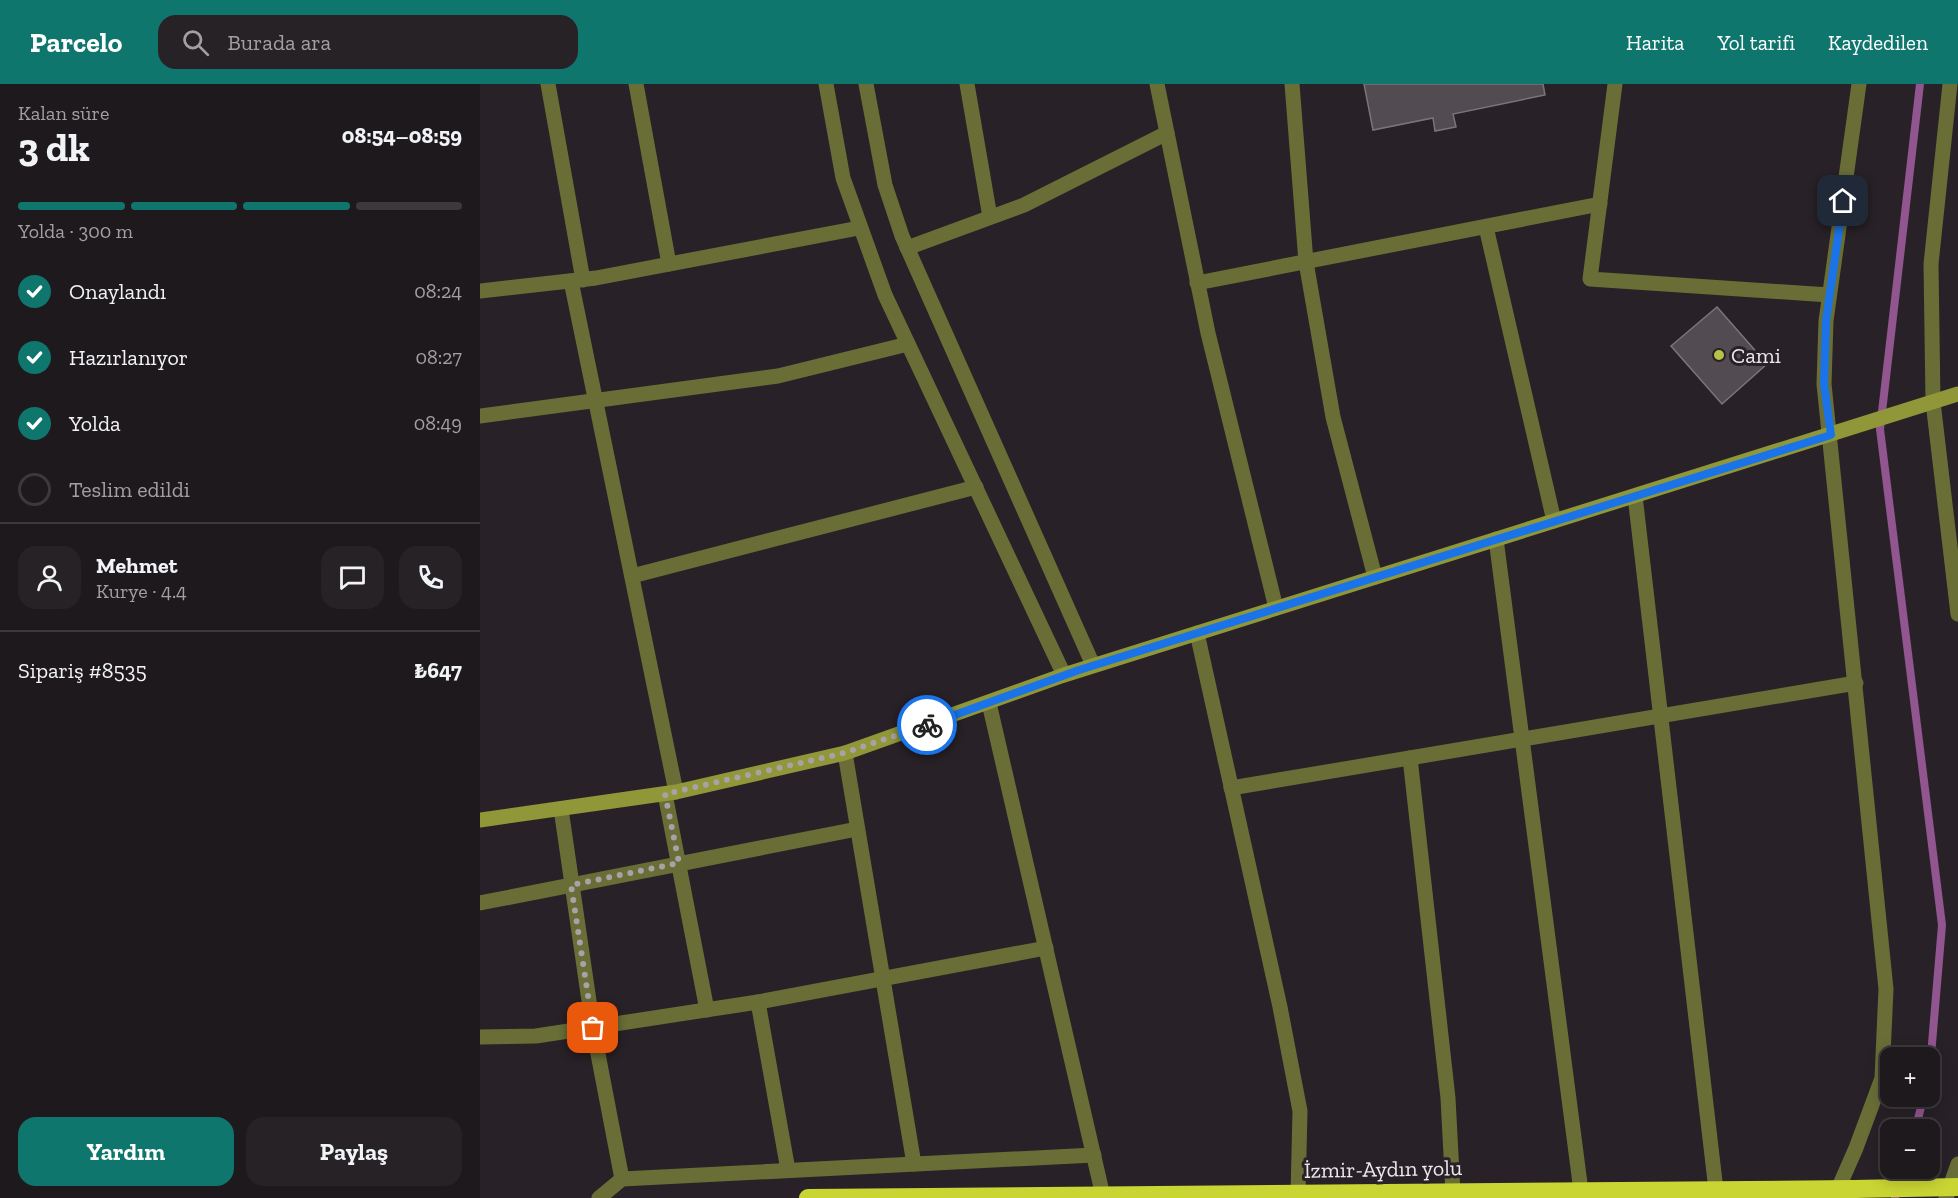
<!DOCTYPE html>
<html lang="tr">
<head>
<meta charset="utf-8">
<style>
	:root { --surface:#1e191d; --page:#262226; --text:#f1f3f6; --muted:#a1a0a4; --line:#3c383b; --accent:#0f766e }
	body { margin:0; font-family:"Zilla Slab",serif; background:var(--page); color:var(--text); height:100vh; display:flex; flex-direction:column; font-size:22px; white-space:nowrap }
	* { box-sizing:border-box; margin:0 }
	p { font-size:20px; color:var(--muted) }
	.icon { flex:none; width:33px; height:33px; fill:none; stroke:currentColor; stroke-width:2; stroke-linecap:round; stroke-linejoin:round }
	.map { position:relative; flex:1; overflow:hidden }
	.details { display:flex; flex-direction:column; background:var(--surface); width:480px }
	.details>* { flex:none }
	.controls { position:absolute; left:1400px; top:963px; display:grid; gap:12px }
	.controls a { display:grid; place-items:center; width:60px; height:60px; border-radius:12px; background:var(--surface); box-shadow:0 3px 15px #0003,0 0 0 2px var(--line); font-size:30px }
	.pin { position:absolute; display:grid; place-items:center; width:51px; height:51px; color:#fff; margin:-26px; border-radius:12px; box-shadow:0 3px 9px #0006 }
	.courier { position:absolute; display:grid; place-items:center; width:60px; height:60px; margin:-30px; border:4px solid #1a73e8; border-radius:50%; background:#fff; color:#222; box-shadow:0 2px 8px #0007 }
	.head em { font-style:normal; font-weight:800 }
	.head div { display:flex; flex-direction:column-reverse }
	.head { display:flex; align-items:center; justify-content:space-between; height:102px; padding:0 18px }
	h1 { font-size:39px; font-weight:800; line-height:45px }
	.bar { display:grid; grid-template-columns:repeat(4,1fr); gap:9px 6px; align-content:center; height:72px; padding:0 18px }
	.bar i { height:8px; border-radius:4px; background:var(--line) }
	.bar .current { background:var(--accent) }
	.bar p { grid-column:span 4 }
	.line { display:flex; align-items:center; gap:15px; padding:0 18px; border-top:2px solid var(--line) }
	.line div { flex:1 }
	.round { display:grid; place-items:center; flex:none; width:63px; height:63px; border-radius:18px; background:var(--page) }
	ol { padding:0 18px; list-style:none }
	li { display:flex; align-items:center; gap:18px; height:66px }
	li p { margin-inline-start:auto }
	li .icon { padding:6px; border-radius:50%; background:var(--accent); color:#fff; stroke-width:4 }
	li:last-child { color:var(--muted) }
	li i { width:33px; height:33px; border:3px solid var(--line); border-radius:50% }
	.cta { display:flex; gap:12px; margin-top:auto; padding:12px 18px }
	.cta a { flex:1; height:69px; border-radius:18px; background:var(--accent); color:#fff; font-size:24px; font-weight:800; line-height:69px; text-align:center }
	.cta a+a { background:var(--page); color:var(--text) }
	header { display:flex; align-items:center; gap:36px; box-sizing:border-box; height:84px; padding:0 30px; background:var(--accent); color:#fff }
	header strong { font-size:28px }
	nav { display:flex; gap:33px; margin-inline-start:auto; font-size:21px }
	.search { width:420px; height:54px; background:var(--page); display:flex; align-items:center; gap:15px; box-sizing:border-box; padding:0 21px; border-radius:18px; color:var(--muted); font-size:22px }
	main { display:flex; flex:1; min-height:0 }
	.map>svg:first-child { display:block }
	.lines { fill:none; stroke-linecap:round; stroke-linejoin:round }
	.stream { stroke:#915590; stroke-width:8 }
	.building { fill:#524b52; stroke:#7c747b; stroke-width:1.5 }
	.street { stroke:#686e36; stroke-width:15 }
	.secondary { stroke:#8f9739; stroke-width:15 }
	.highway { stroke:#c9d533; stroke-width:18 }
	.highway-bridge { stroke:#c9d533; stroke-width:18 }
	.done { stroke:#a7a2a7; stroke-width:6; stroke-dasharray:0 10.8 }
	.route { stroke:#1a73e8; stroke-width:8 }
	.poi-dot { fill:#b6c148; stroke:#282127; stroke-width:2 }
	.labels { text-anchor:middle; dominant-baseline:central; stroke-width:6; stroke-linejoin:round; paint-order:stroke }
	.poi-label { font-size:22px; fill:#ece8ec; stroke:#282127; text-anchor:start }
	.street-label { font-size:22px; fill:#ece8ec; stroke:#282127 }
</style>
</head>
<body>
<header>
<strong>Parcelo</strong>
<div class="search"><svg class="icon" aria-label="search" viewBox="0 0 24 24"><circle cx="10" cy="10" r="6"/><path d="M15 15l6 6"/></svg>Burada ara</div>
<nav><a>Harita</a><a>Yol tarifi</a><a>Kaydedilen</a></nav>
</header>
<main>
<section class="details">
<div class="head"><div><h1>3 dk</h1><p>Kalan süre</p></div><em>08:54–08:59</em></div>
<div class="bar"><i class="current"></i><i class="current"></i><i class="current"></i><i></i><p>Yolda · 300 m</p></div>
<ol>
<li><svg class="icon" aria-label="check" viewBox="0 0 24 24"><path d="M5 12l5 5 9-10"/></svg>Onaylandı<p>08:24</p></li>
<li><svg class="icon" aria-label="check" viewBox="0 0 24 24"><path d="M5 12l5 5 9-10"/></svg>Hazırlanıyor<p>08:27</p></li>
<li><svg class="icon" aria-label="check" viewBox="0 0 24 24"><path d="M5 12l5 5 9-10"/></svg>Yolda<p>08:49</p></li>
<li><i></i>Teslim edildi</li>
</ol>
<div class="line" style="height:108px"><a class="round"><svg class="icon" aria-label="person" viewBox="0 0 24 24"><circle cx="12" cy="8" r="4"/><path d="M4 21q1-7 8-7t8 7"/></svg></a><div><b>Mehmet</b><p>Kurye · 4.4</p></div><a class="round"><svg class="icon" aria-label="chat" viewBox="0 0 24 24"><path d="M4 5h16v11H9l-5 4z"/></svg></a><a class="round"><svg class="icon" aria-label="phone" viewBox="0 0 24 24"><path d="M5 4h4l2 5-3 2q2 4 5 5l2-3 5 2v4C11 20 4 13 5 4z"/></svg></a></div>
<div class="line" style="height:78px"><div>Sipariş #8535</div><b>₺647</b></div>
<div class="cta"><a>Yardım</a><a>Paylaş</a></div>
</section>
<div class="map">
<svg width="1478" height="1114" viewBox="0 0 1478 1114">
	<rect width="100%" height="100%" fill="#282127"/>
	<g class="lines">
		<g class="stream">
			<polyline points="1440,0 1400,345 1462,841 1449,995"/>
			<polyline points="1435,1046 1444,1012"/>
			<polyline points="1415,1114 1424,1084"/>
		</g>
	</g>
	<g class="building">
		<polygon points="884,0 1063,0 1065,11 973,30 976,43 955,47 953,34 893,46"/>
		<polygon points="1237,223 1287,280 1242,320 1191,262"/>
	</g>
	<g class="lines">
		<g class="street">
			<polyline points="68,0 103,196"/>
			<polyline points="156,0 189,180"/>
			<polyline points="346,0 363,94 405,211 584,591"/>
			<polyline points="386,0 405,101 422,152 613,581"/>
			<polyline points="487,0 510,133"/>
			<polyline points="677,0 728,249 796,524"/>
			<polyline points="812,0 826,178 853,333 895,493"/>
			<polyline points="1135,0 1110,195 1349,211"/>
			<polyline points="1470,0 1451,180 1453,318 1478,530"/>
			<polyline points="1006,143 1074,437"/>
			<polyline points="427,164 544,121 687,49"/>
			<polyline points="91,197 196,708"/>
			<polyline points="717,199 1120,120"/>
			<polyline points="0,207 116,194 379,144"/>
			<polyline points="0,332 298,292 428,260"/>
			<polyline points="1155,412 1236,1106"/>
			<polyline points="1016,455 1101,1107"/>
			<polyline points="152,492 496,403"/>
			<polyline points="717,549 800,923 820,1027 818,1110"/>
			<polyline points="509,619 623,1112"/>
			<polyline points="365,669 434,1080"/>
			<polyline points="930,674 968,1014 973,1109"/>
			<polyline points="751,704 1376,599"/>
			<polyline points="185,710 227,926"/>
			<polyline points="81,725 113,944 142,1095"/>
			<polyline points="0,819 377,745"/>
			<polyline points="278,918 308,1086"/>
			<polyline points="0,953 56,952 278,918 566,864"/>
			<polyline points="1358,1105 1376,1064 1402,994 1406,905 1344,300 1346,237 1379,0"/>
			<polyline points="119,1114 142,1095 614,1071"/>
			<polyline points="1466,1114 1478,1080"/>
		</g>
		<polyline class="secondary" points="0,736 196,708 365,669 584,591 1478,310"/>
		<polyline class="highway" points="328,1114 1374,1105"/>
		<polyline class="highway-bridge" points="1374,1105 1478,1103"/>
	</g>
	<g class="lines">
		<polyline class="done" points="113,944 91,801 199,779 185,710 364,669 447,641"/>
		<polyline class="route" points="447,641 599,586 1351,351 1344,300 1346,237 1363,117"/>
	</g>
	<circle class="poi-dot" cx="1239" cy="271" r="6"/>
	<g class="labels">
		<g class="poi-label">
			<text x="1251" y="271">Cami</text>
		</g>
		<g class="street-label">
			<text transform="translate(903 1085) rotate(-1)">İzmir-Aydın yolu</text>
		</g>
	</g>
</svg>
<div class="controls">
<a>+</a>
<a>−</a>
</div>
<div class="pin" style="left:113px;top:944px;background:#ea580c"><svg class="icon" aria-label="bag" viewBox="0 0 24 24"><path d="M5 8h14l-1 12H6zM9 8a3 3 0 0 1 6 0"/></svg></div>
<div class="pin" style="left:1363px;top:117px;background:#1f2937"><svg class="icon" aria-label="home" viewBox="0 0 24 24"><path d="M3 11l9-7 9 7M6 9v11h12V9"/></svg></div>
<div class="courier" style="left:447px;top:641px"><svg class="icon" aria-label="bike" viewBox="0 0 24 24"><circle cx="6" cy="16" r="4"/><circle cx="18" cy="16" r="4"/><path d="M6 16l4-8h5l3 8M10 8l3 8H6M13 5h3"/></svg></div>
</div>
</main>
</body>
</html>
